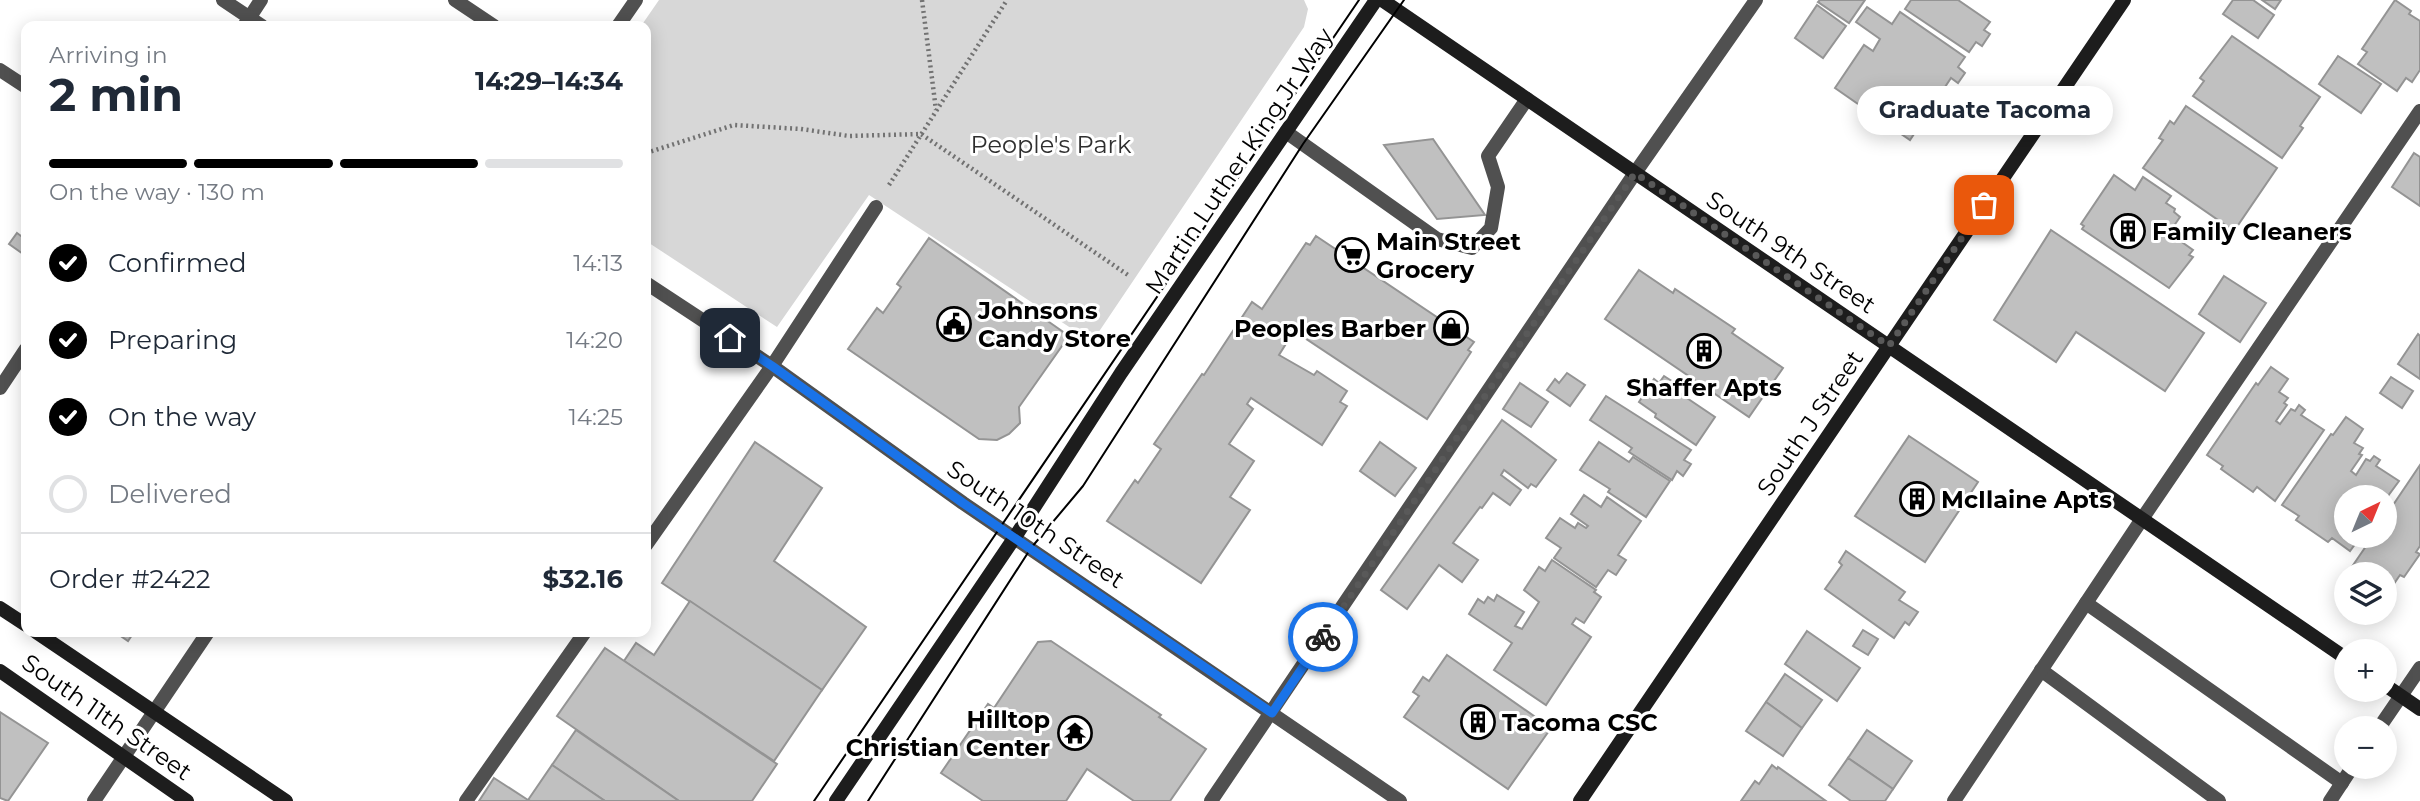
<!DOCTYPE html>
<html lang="en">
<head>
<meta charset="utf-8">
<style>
	:root { --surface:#fff; --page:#f6f6f7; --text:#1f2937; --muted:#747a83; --line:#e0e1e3; --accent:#000 }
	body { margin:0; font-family:Montserrat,sans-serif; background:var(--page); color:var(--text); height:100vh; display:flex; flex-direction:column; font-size:26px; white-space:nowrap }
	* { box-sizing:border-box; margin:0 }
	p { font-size:23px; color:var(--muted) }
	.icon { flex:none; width:38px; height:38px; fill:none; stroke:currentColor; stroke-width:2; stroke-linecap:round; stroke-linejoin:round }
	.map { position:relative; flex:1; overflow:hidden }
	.details { position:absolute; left:21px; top:21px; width:630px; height:616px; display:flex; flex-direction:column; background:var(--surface); border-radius:14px; box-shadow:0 4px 18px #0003 }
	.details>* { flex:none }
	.needle { width:46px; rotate:43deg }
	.buttons { position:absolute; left:2334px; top:485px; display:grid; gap:14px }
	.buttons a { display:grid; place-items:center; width:63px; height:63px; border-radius:50%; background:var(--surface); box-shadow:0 4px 18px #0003; font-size:35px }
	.pin { position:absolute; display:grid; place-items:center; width:60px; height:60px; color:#fff; margin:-30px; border-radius:14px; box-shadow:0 4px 10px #0006 }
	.courier { position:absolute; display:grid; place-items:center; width:70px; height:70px; margin:-35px; border:5px solid #1a73e8; border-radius:50%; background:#fff; color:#222; box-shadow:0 2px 9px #0007 }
	.bubble { position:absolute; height:49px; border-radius:24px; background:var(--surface); box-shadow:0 4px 18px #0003; font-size:23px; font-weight:700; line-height:49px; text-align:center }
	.summary em { font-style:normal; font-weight:700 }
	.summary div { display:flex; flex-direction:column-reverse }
	.summary { display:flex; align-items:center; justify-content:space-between; height:119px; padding:0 28px }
	h1 { font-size:46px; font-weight:700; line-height:52px }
	.bar { display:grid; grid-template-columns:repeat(4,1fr); gap:10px 7px; align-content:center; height:84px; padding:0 28px }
	.bar i { height:9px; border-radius:5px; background:var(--line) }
	.bar .on { background:var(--accent) }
	.bar p { grid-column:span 4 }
	.line { display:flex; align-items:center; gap:18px; padding:0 28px; border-top:2px solid var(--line) }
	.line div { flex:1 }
	ol { padding:0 28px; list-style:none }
	li { display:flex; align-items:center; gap:21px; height:77px }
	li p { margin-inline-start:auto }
	li .icon { padding:7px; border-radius:50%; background:var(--accent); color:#fff; stroke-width:4 }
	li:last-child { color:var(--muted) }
	li i { width:38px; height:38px; border:4px solid var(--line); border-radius:50% }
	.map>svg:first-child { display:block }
	.green { fill:#d7d7d7 }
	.building { fill:#c0c0c0; stroke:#949494; stroke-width:2 }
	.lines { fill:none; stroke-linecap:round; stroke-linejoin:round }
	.path { stroke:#727272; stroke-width:4.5; stroke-dasharray:2 3.5; stroke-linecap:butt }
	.lane { stroke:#505050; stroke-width:14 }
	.street { stroke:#505050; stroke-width:14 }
	.secondary { stroke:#1d1d1d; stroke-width:14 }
	.tram { stroke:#000; stroke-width:2 }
	.done { stroke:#595959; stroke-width:7; stroke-dasharray:0 12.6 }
	.route { stroke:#1a73e8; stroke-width:9 }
	.labels { text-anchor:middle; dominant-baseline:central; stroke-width:6; stroke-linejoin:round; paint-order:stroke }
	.park-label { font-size:24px; fill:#2e2e2e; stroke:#fff }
	.street-label { font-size:24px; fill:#000; stroke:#fff }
	.poi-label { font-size:24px; font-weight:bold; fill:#000; stroke:#fff; text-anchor:start }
</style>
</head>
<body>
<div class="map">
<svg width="2420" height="801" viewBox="0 0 2420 801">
	<rect width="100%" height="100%" fill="#fff"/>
	<polygon class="green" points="659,0 1304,0 1308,9 1304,27 1092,342 869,195 777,327 646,241 646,26 641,26"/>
	<g class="building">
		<polygon points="1820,0 1865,0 1849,23 1818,2"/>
		<polygon points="1911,0 1958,0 1990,22 1984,30 1990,34 1982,46 1976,42 1969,52 1905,9"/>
		<polygon points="2233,0 2253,0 2274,15 2258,38 2223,14"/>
		<polygon points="2262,0 2281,0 2275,9"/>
		<polygon points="2395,0 2411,11 2409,14 2420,21 2420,70 2412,82 2406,78 2397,91 2358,64 2367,52 2362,49"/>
		<polygon points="1817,5 1846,26 1823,58 1795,38"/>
		<polygon points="1867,7 1892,24 1900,12 1965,57 1958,67 1965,73 1958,83 1951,78 1910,140 1835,88 1864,45 1873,51 1880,39 1856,22"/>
		<polygon points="2232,36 2320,97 2300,126 2303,128 2282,158 2193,96 2204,81 2200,78"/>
		<polygon points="2338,56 2381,84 2361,113 2319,84"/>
		<polygon points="2186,106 2277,168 2234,231 2143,168 2163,140 2159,138 2170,121 2174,124"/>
		<polygon points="1433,139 1485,215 1437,219 1384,145"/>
		<polygon points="2414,153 2420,157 2420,206 2392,187"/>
		<polygon points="2114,175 2135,190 2143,177 2171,196 2166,203 2175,209 2174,212 2180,217 2169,233 2193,250 2189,255 2193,257 2169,288 2082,229 2084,226 2081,224"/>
		<polygon points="2051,230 2204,333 2165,391 2076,332 2056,362 1994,320"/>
		<polygon points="17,233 25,239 26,237 26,256 9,244"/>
		<polygon points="1316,236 1474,342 1468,350 1471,352 1427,419 1294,331 1279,355 1314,375 1317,371 1347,391 1340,402 1347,406 1322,445 1251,398 1247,404 1253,409 1229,444 1254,461 1230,497 1250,510 1201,583 1107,521 1135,480 1138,483 1161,449 1154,444 1202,374 1204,375 1252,302 1262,309 1306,243 1310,245"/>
		<polygon points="929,238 1069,336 1019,407 1020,423 1009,434 997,440 979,439 848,349 877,308 883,313 901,287 897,284"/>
		<polygon points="1639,270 1673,293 1675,289 1735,329 1732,333 1783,368 1749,417 1605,319"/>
		<polygon points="2224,276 2266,303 2240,342 2199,314"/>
		<polygon points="2418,334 2420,336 2420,379 2398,364"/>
		<polygon points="2271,367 2288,379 2279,392 2288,398 2284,403 2287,405 2276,421 2280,424 2291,409 2295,411 2299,405 2305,410 2301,415 2324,430 2275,501 2257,487 2253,492 2221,469 2223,466 2207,455 2256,383 2258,385"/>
		<polygon points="1567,373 1585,385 1570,406 1547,390 1555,379 1559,383"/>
		<polygon points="1664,376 1678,385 1675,390 1715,417 1696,445 1655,417 1656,414 1639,402 1654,379 1659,383"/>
		<polygon points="2391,377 2413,391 2402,408 2380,393"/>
		<polygon points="1520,383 1548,402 1531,427 1503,409"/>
		<polygon points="1606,396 1691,450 1684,460 1691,464 1683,476 1677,471 1672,480 1629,452 1632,448 1590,420"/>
		<polygon points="2346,417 2363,429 2354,443 2363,448 2359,454 2362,455 2351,471 2356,475 2366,459 2370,461 2374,456 2380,460 2376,466 2399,481 2385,500 2385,497 2347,497 2347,536 2361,536 2350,551 2332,538 2328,542 2296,520 2299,516 2282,505 2331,434 2333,435"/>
		<polygon points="1502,420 1556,460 1536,487 1531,484 1528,488 1504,470 1501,475 1521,490 1510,505 1493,493 1482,508 1480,507 1453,543 1478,560 1462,582 1439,565 1407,609 1381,590"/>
		<polygon points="1909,436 1978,482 1925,562 1855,516"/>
		<polygon points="755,442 822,488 774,561 866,627 822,690 662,583"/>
		<polygon points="1380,442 1416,468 1395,496 1360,471"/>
		<polygon points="1599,442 1629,462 1633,457 1670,481 1646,517 1608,492 1610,489 1580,470"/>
		<polygon points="2420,465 2420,546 2416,552 2420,554 2404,577 2400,575 2385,597 2385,574 2347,574 2373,536 2385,536 2385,517"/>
		<polygon points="1584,495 1601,507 1607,497 1641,521 1618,555 1626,560 1616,575 1608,570 1596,587 1554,558 1561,548 1546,538 1560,518 1575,528 1578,523 1586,528 1588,526 1571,514"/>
		<polygon points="1846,551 1905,592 1899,600 1918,612 1909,625 1905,622 1894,638 1825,589 1842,565 1839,562"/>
		<polygon points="1552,560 1596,590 1594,592 1601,597 1584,623 1576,618 1572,624 1591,637 1546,705 1494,670 1512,643 1469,614 1478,599 1484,603 1488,597 1494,601 1497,595 1524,612 1515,626 1522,629 1539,602 1524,590 1539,567 1545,571"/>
		<polygon points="690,601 822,690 774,761 624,661 636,643 654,655"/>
		<polygon points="1863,630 1878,639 1868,655 1853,646"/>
		<polygon points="1807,631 1860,668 1837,701 1785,664"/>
		<polygon points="115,632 134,632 128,641"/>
		<polygon points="1051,641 1161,715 1159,717 1206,749 1170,801 1134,801 1087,769 1066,801 983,801 941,773 988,704 994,708 1038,642"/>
		<polygon points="605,648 777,764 752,801 679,801 557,716"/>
		<polygon points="1447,655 1551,728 1508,789 1404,717 1419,696 1413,692 1423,677 1429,681"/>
		<polygon points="1785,674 1822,700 1802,728 1766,702"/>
		<polygon points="1766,702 1802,728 1783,756 1746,731"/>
		<polygon points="0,712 48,743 8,801 0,798"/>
		<polygon points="576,730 679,801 605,801 552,765"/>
		<polygon points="1867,730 1912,761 1893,789 1848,758"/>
		<polygon points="1848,758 1893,789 1885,801 1851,801 1829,785"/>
		<polygon points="552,765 605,801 530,801 528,800"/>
		<polygon points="1772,765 1777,769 1778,767 1826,801 1741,801 1755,781 1759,784"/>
		<polygon points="494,778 528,800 530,801 479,801"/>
	</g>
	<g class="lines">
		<g class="path">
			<polyline points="922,0 936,110"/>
			<polyline points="646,153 734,125 801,129 849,136 921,134 1128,275"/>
			<polyline points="889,185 1007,0"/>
		</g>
		<g class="lane">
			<polyline points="455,0 494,26"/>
			<polyline points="244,26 261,0"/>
			<polyline points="0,70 26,87"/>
			<polyline points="1286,132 1437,239 1472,248 1491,228 1498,187 1488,156 1527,99"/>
			<polyline points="0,388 26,349"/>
			<polyline points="646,545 772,366 876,207"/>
			<polyline points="2086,603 2342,783"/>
			<polyline points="2041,670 2219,801"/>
			<polyline points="466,801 585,632"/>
			<polyline points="1211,801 1635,173 1756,0"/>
			<polyline points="1954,801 2142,519 2420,111"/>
		</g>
		<g class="street">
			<polyline points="223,0 262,26"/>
			<polyline points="618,26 636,0"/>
			<polyline points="646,283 772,366 963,503 1400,801"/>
			<polyline points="2379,728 2420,668"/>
			<polyline points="94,801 208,632"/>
			<polyline points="2330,801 2353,766"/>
		</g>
		<g class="secondary">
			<polyline points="1382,0 2347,659"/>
			<polyline points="0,608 26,625"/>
			<polyline points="36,632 286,801"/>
			<polyline points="0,671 187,801"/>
			<polyline points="2385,685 2420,709"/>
			<polyline points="836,801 1015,537 1121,373 1376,0"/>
			<polyline points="1580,801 2124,0"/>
		</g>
		<g class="tram">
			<polyline points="814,801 1359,0"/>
			<polyline points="868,801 1031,548 1083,486 1303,144 1404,0"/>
		</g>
	</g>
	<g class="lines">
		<polyline class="done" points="1323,637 1635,173 1889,346 1984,205"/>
		<polyline class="route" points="730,338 772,366 963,503 1272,713 1323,637"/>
	</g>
	<defs>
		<g id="building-ring" transform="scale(1.75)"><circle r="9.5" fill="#fff" stroke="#000" stroke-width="1.5"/><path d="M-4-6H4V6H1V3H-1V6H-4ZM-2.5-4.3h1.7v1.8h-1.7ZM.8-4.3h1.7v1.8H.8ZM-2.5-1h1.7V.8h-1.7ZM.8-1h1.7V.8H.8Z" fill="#000"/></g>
		<g id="supermarket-ring" transform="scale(1.75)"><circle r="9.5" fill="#fff" stroke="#000" stroke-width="1.5"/><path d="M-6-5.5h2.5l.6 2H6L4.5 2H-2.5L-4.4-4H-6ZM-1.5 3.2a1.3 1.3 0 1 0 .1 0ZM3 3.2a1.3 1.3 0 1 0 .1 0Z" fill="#000"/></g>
		<g id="civic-ring" transform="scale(1.75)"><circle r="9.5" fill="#fff" stroke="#000" stroke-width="1.5"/><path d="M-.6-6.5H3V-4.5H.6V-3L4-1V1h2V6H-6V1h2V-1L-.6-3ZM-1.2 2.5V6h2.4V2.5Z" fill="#000"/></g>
		<g id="shop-ring" transform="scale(1.75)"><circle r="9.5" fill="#fff" stroke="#000" stroke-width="1.5"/><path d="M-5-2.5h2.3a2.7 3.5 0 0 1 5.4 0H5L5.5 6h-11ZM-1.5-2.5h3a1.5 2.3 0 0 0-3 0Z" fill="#000"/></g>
		<g id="temple-ring" transform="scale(1.75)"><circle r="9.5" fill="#fff" stroke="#000" stroke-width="1.5"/><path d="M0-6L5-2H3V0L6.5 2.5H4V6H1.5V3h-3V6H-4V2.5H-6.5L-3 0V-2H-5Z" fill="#000"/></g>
	</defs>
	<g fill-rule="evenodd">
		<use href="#building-ring" x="2128" y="231"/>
		<use href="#supermarket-ring" x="1352" y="255"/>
		<use href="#civic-ring" x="954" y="324"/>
		<use href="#shop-ring" x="1451" y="328"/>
		<use href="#building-ring" x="1704" y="351"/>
		<use href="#building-ring" x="1917" y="499"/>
		<use href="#building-ring" x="1478" y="722"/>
		<use href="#temple-ring" x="1075" y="733"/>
	</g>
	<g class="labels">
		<g class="park-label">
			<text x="1051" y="144">People's Park</text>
		</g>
		<g class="street-label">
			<text transform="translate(1239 161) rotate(-56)">Martin Luther King Jr Way</text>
			<text transform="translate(1791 252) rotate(34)">South 9th Street</text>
			<text transform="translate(1810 423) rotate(-56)">South J Street</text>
			<text transform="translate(1036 524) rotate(34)">South 10th Street</text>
			<text transform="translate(107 717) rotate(35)">South 11th Street</text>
		</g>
		<g class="poi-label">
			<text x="2152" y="231">Family Cleaners</text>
			<text x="1376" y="241">Main Street<tspan x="1376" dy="28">Grocery</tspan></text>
			<text x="978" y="310">Johnsons<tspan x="978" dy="28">Candy Store</tspan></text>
			<text x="1426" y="328" text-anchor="end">Peoples Barber</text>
			<text x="1704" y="387" text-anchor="middle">Shaffer Apts</text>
			<text x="1941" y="499">McIlaine Apts</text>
			<text x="1050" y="719" text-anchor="end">Hilltop<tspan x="1050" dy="28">Christian Center</tspan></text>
			<text x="1502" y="722">Tacoma CSC</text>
		</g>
	</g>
</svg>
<div class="buttons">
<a><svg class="needle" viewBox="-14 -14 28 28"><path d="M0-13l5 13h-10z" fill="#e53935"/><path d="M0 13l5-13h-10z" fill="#747a83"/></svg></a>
<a><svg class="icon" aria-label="layers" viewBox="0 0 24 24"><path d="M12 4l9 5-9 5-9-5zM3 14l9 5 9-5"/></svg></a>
<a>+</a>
<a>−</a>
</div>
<div class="pin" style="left:1984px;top:205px;background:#ea580c"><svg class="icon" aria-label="bag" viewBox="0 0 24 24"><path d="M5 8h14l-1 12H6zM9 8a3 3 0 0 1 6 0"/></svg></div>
<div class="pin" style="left:730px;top:338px;background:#1f2937"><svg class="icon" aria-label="home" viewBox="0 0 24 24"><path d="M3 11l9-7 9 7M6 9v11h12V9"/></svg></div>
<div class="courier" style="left:1323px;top:637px"><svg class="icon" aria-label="bike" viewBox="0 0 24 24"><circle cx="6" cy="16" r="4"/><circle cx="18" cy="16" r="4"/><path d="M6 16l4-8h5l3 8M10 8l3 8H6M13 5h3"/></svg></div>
<div class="bubble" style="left:1857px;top:86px;width:256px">Graduate Tacoma</div>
<section class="details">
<div class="summary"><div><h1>2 min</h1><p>Arriving in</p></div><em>14:29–14:34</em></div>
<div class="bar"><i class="on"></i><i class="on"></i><i class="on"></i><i></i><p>On the way · 130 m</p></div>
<ol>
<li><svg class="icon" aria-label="check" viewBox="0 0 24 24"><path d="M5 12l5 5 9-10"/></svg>Confirmed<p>14:13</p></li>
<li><svg class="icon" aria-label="check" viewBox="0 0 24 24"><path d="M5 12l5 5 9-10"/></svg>Preparing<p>14:20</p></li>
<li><svg class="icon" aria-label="check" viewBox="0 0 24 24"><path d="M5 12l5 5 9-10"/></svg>On the way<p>14:25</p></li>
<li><i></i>Delivered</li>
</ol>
<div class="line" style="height:91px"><div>Order #2422</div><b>$32.16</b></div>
</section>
</div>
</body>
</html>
